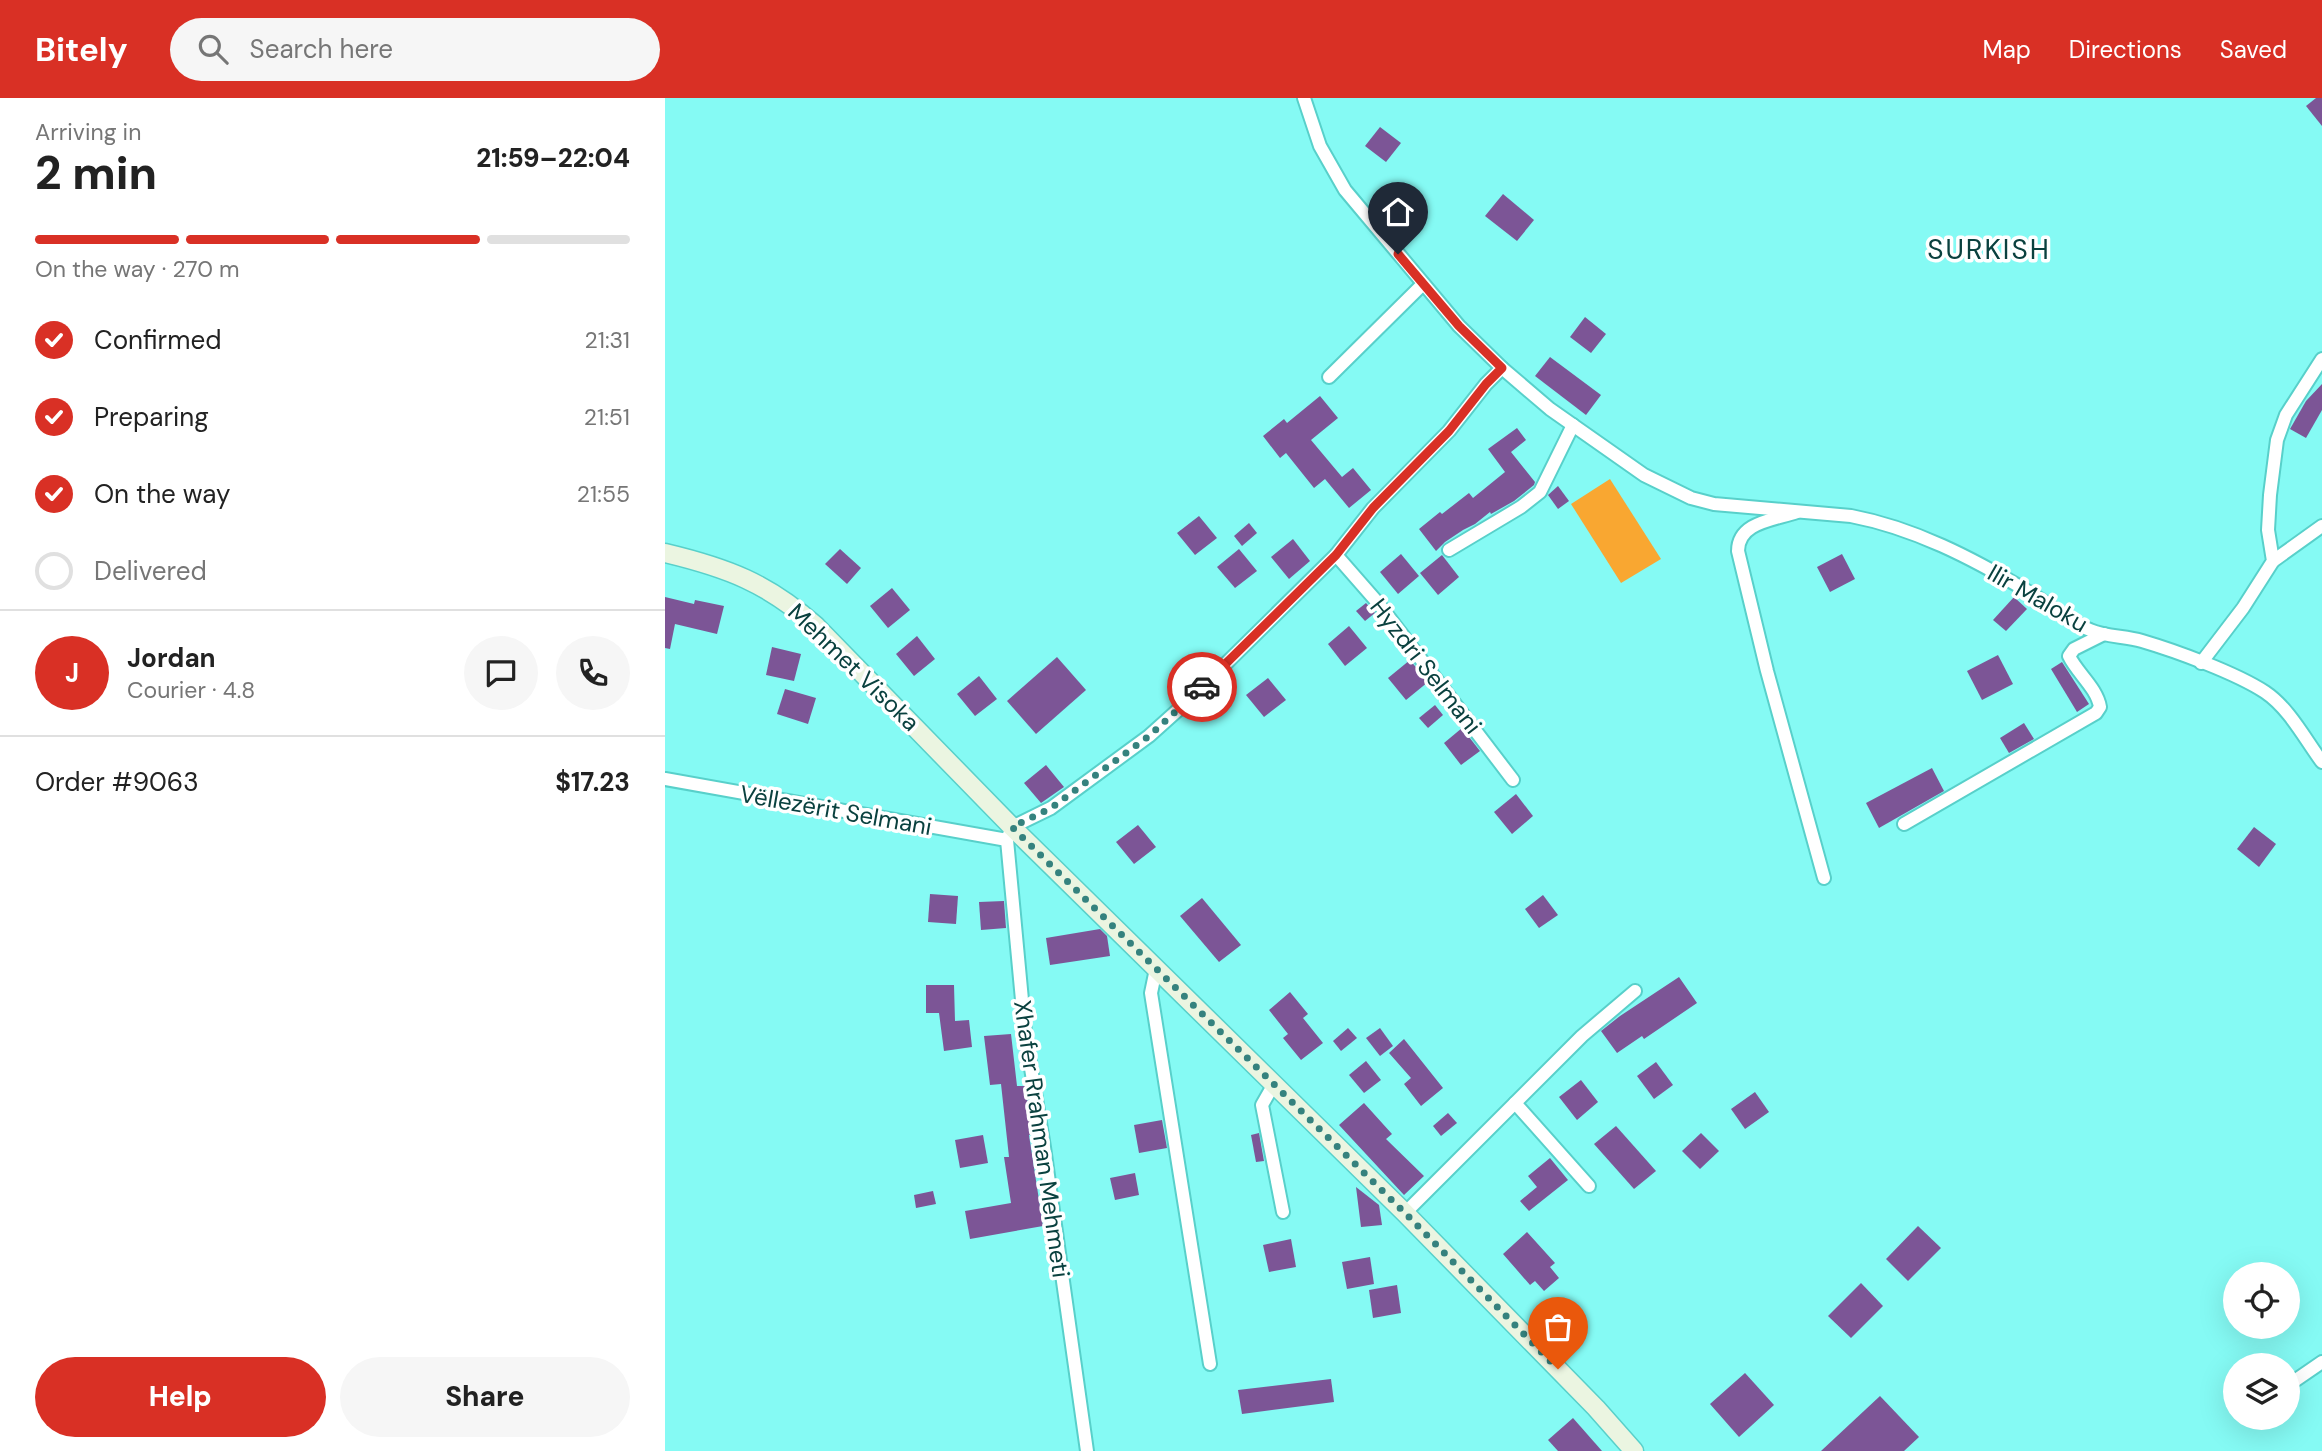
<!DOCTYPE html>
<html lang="en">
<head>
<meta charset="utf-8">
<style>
	:root { --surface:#fff; --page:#f6f6f6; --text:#222; --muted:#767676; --line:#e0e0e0; --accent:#d93025 }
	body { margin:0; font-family:"DM Sans",sans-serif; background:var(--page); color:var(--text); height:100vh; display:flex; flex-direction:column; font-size:26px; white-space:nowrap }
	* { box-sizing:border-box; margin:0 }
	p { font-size:23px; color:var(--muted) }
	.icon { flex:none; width:38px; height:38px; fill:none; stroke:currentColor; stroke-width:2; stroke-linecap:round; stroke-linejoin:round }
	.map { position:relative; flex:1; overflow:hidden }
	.details { display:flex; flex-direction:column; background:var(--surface); width:665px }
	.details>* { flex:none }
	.fabs { position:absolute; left:1558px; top:1164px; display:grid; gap:14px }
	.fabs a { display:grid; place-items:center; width:77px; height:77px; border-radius:50%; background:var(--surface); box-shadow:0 7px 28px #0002; font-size:35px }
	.pin { position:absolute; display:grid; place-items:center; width:60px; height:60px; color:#fff; margin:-72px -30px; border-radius:50% 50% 50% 0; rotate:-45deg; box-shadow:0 0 7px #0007 }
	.pin .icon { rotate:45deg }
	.courier { position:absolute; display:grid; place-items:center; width:70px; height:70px; margin:-35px; border:5px solid #d93025; border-radius:50%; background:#fff; color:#222; box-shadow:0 2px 9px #0007 }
	.head em { font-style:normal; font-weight:800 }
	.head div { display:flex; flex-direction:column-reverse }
	.head { display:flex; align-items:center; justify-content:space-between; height:119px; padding:0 35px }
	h1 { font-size:46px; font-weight:800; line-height:52px }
	.bar { display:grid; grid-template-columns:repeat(4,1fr); gap:10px 7px; align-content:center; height:84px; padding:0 35px }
	.bar i { height:9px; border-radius:5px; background:var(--line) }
	.bar .active { background:var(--accent) }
	.bar p { grid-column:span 4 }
	.line { display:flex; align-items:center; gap:18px; padding:0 35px; border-top:2px solid var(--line) }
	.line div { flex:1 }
	.round { display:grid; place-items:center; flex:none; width:74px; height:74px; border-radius:37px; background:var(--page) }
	ol { padding:0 35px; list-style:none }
	li { display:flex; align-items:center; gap:21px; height:77px }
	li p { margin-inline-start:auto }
	li .icon { padding:7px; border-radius:50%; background:var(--accent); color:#fff; stroke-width:4 }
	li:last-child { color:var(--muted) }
	li i { width:38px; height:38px; border:4px solid var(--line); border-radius:50% }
	.cta { display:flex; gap:14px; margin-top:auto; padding:14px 35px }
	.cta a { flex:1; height:80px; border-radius:42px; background:var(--accent); color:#fff; font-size:28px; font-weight:800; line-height:80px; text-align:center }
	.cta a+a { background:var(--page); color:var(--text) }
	header { display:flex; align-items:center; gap:42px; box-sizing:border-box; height:98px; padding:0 35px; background:var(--accent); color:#fff }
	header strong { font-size:33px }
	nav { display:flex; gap:38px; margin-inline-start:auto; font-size:24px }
	.search { width:490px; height:63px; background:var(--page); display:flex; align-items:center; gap:18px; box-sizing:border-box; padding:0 24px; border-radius:38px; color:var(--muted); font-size:26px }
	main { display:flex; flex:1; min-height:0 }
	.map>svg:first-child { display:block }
	.green { fill:#f9a731 }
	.building { fill:#7c5596 }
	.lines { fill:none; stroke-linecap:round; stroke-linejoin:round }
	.street-casing { stroke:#58d0ca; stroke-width:16 }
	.secondary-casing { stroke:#58d0ca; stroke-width:21 }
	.street { stroke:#fff; stroke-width:12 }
	.secondary { stroke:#ebf5e1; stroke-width:18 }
	.done { stroke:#35827e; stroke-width:7; stroke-dasharray:0 12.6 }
	.route { stroke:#d93025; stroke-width:9 }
	.labels { text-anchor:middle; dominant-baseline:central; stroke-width:7; stroke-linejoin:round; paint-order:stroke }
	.street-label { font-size:24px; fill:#0a413f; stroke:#fff }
	.quarter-label { font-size:28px; letter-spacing:2px; fill:#0a413f; stroke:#fff }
</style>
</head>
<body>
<header>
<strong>Bitely</strong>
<div class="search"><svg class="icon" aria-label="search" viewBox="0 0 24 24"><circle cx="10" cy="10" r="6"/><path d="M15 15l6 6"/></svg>Search here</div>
<nav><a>Map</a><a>Directions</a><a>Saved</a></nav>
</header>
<main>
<section class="details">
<div class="head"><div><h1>2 min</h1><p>Arriving in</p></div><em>21:59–22:04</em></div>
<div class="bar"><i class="active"></i><i class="active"></i><i class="active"></i><i></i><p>On the way · 270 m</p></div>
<ol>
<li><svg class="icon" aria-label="check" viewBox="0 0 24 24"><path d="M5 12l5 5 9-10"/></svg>Confirmed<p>21:31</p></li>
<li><svg class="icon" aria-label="check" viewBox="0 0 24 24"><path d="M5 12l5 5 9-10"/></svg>Preparing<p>21:51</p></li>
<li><svg class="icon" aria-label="check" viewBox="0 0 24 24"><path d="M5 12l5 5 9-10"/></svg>On the way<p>21:55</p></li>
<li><i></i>Delivered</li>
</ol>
<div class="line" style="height:126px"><b class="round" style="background:var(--accent);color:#fff">J</b><div><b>Jordan</b><p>Courier · 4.8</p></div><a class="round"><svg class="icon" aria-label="chat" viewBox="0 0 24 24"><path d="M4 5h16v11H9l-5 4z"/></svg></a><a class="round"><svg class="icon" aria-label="phone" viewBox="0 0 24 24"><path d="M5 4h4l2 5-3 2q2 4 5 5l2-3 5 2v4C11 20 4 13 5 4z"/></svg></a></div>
<div class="line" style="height:91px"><div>Order #9063</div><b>$17.23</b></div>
<div class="cta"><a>Help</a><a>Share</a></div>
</section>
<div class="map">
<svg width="1657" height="1353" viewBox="0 0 1657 1353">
	<rect width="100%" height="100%" fill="#85faf4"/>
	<polygon class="green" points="945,381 996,461 956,485 906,406"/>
	<g class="building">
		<polygon points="1651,0 1657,0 1657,28 1641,8"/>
		<polygon points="715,29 736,45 721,64 700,48"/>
		<polygon points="838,96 869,122 852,143 820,118"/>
		<polygon points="920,219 941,236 926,255 905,239"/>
		<polygon points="885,259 936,297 921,317 870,278"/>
		<polygon points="1657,286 1657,312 1641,340 1625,331 1641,303"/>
		<polygon points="655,298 673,320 646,342 677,379 688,370 706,392 684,410 660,381 649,390 621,355 615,360 598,338 619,321 622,325"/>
		<polygon points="852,330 861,342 846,354 870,384 869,387 849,403 826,416 825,414 810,426 798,432 780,444 771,453 754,431 775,414 777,416 804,395 808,400 840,374 823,351"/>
		<polygon points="893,388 904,403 893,411 883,397"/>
		<polygon points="534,418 552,440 530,457 512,435"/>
		<polygon points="584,425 592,435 577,448 569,438"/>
		<polygon points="628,441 645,463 624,481 606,459"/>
		<polygon points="175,451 196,470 182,486 160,466"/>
		<polygon points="574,451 592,473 570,490 552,469"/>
		<polygon points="736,456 754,478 733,496 715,474"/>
		<polygon points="1177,456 1190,481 1165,494 1152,469"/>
		<polygon points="777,457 794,479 773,497 755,475"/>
		<polygon points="227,490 245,512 223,530 205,508"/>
		<polygon points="0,499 29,506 30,502 59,508 52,536 10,526 5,551 0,550"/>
		<polygon points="1349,499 1362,511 1341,533 1328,522"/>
		<polygon points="701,505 710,515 700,523 691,513"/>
		<polygon points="684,528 702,550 680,568 663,546"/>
		<polygon points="252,538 270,561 249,578 231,556"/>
		<polygon points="107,549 136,556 129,583 101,577"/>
		<polygon points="1333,557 1348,586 1317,602 1302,573"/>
		<polygon points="392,559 421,592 371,636 342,603"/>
		<polygon points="745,562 763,584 741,602 723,580"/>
		<polygon points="1397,564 1424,606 1412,614 1386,571"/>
		<polygon points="314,578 332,601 310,618 292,596"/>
		<polygon points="603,580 621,602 599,619 581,597"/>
		<polygon points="120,591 151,600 143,626 112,616"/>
		<polygon points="770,607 778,617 763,630 754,620"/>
		<polygon points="1359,625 1369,641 1344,655 1335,640"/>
		<polygon points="797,630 815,653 796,667 779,645"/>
		<polygon points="381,667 399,689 376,705 359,685"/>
		<polygon points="1267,670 1279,693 1214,730 1201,705"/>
		<polygon points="851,696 868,718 847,736 829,714"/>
		<polygon points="473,727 491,749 469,766 451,744"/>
		<polygon points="1589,729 1611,746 1594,769 1572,751"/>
		<polygon points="265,796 293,798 291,826 263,824"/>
		<polygon points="878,797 893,817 874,830 860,811"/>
		<polygon points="537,800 576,847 554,864 515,818"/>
		<polygon points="339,803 341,830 316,832 314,804"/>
		<polygon points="435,831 442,838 445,858 385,867 381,840"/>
		<polygon points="1014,879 1032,905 979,941 977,938 952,955 936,933 955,918"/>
		<polygon points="261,887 289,887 290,923 304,922 307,949 279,953 274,915 261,915"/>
		<polygon points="625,894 643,916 638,920 658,945 636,962 618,940 623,936 604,912"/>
		<polygon points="683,930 692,940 676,953 668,943"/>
		<polygon points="715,930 728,948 715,958 701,940"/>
		<polygon points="346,936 352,988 360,988 368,1036 364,1037 378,1128 305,1141 300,1113 346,1105 339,1059 344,1059 336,986 325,987 319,938"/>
		<polygon points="739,941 778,990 756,1008 739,986 746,980 724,955"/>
		<polygon points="701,963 716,982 699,995 684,977"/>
		<polygon points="991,964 1008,987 989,1001 972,978"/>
		<polygon points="916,982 933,1004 912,1022 894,999"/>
		<polygon points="1090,994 1104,1014 1080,1031 1066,1011"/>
		<polygon points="699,1005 727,1036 721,1041 759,1078 739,1097 674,1027"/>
		<polygon points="783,1015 792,1025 776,1038 768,1028"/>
		<polygon points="497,1022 502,1050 474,1055 469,1027"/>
		<polygon points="951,1028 991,1073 969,1091 929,1046"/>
		<polygon points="594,1035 599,1063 591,1064 586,1037"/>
		<polygon points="1036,1035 1054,1053 1035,1071 1017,1053"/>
		<polygon points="318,1037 323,1065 295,1070 290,1042"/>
		<polygon points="885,1060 903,1082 864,1113 855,1103 872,1089 863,1078"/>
		<polygon points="470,1075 474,1097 450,1102 445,1080"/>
		<polygon points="691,1089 714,1107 717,1127 696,1129"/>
		<polygon points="268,1093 271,1106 251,1110 249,1097"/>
		<polygon points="1253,1128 1276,1150 1243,1183 1221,1161"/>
		<polygon points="862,1134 890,1165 885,1169 894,1180 879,1193 870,1183 865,1187 838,1156"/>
		<polygon points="626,1141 631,1169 604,1174 598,1147"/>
		<polygon points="705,1159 709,1186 682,1191 677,1164"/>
		<polygon points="1196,1185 1218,1208 1186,1240 1163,1218"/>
		<polygon points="732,1187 736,1215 708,1220 704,1192"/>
		<polygon points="1080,1275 1109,1307 1074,1339 1045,1306"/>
		<polygon points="666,1281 669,1304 577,1316 573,1292"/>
		<polygon points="1215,1298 1254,1339 1239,1353 1156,1353"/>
		<polygon points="908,1320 937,1353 893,1353 883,1342"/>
	</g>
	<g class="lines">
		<g class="street-casing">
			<g id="street">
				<path d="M639,0L655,48L680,92L794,228L837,270L885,311L979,377L1026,400L1049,406L1186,418C1249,430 1307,460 1362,493C1383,505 1403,523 1425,532C1441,539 1460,538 1477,543C1511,553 1571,575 1600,594C1624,610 1640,641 1657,664"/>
				<polyline points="664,279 758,186"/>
				<path d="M1132,414C1109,422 1073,424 1073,453L1102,573L1159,780"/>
				<polyline points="784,452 856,409 875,394 908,327"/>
				<polyline points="671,457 713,505 848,682"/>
				<polyline points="1608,463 1657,428"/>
				<polyline points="1536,565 1578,510 1608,463 1603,432 1605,397 1612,342 1621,317 1657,261"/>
				<polyline points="0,681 342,742"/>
				<path d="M1239,726L1431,615L1435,609C1432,590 1412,575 1404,558L1409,551L1439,536"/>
				<polyline points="491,871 486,895 545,1266"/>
				<polyline points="609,986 597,1007 618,1114"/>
				<polyline points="850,1005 924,1088"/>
				<polyline points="740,1115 917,938 970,893"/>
				<polyline points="1622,1288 1657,1264"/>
				<polyline points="422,1353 379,1049 360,934 342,742 347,729 386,710 484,638 523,603 671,457 708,410 784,333 821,286 837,270"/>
			</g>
		</g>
		<g class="secondary-casing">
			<path id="secondary" d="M0,455C63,470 102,485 151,528L347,729L740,1115L931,1310L969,1353"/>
		</g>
		<use href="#street" class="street"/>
		<use href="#secondary" class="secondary"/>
	</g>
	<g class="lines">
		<polyline class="done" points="537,589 484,638 386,710 347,729 740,1115 893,1271"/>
		<polyline class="route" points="537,589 671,457 708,410 784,333 821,286 837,270 794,228 733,156"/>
	</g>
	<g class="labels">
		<g class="street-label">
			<text transform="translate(1373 500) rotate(30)">Ilir Maloku</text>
			<text transform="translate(761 568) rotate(52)">Hyzdri Selmani</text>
			<text transform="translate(189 569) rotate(44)">Mehmet Visoka</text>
			<text transform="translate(171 712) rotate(10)">Vëllezërit Selmani</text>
			<text transform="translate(377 1041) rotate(82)">Xhafer Rrahman Mehmeti</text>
		</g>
		<g class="quarter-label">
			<text x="1324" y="151">SURKISH</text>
		</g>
	</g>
</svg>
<div class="fabs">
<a><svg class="icon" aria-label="locate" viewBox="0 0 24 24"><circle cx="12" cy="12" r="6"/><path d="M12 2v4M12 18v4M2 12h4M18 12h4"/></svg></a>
<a><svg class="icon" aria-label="layers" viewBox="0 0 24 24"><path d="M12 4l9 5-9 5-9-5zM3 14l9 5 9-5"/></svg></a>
</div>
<div class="pin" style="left:893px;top:1271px;background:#ea580c"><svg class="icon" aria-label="bag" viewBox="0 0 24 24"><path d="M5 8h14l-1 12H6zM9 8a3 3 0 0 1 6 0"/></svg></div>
<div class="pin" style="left:733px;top:156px;background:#1f2937"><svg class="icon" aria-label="home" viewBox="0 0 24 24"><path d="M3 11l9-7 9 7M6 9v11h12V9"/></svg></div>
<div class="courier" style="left:537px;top:589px"><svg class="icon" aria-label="car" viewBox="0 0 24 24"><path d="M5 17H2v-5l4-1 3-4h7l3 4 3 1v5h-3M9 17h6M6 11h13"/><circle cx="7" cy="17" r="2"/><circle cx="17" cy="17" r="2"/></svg></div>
</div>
</main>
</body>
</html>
